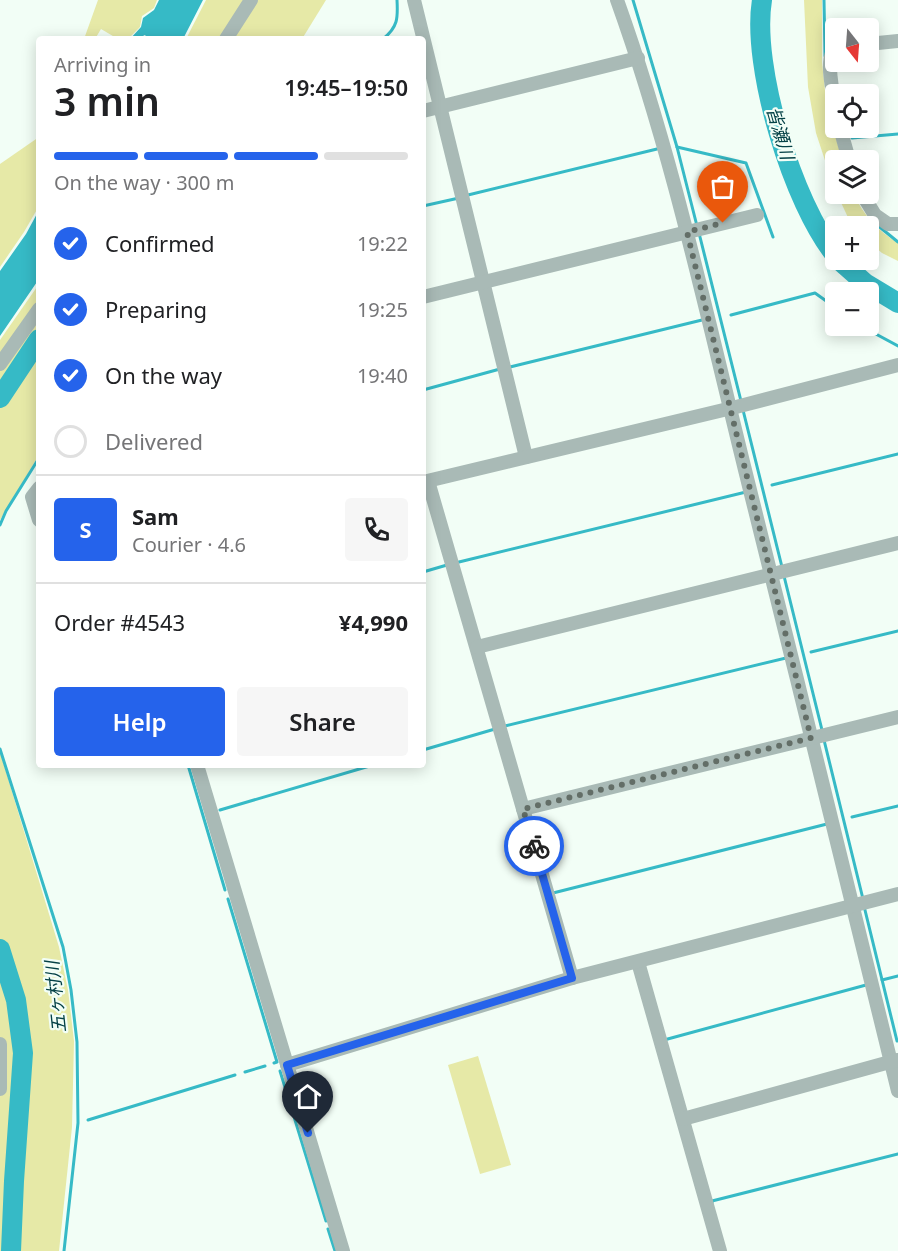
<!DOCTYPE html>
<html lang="en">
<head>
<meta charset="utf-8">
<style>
	:root { --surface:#fff; --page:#f6f6f6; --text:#202124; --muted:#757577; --line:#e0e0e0; --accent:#2563eb }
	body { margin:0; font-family:"Noto Sans","Noto Sans JP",sans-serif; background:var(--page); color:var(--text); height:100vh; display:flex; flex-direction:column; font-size:22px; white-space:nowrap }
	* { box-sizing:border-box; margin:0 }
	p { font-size:20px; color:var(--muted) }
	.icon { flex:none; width:33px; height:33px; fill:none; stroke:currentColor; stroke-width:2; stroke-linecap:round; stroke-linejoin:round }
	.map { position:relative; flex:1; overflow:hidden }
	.drawer { position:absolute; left:36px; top:36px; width:390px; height:732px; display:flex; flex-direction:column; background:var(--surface); border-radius:6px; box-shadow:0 3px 15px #0003 }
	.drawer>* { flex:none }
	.needle { width:39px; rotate:163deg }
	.tools { position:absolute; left:825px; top:18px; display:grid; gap:12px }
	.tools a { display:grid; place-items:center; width:54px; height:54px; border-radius:6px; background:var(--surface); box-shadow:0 3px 15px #0003; font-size:30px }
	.pin { position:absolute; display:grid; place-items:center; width:51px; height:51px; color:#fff; margin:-62px -26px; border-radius:50% 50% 50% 0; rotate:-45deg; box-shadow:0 0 6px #0007 }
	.pin .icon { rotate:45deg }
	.courier { position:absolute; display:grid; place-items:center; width:60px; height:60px; margin:-30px; border:4px solid #2563eb; border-radius:50%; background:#fff; color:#222; box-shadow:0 2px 8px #0007 }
	.summary em { font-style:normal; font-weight:600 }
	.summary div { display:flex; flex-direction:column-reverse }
	.summary { display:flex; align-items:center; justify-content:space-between; height:102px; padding:0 18px }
	h1 { font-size:39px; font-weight:600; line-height:45px }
	.bar { display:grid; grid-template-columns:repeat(4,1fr); gap:9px 6px; align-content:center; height:72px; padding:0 18px }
	.bar i { height:8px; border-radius:4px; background:var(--line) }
	.bar .current { background:var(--accent) }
	.bar p { grid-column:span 4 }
	.line { display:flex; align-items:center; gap:15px; padding:0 18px; border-top:2px solid var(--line) }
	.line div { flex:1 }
	.round { display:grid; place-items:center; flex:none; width:63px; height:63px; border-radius:6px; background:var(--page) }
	ol { padding:0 18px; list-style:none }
	li { display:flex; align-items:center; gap:18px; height:66px }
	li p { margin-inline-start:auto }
	li .icon { padding:6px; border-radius:50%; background:var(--accent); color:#fff; stroke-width:4 }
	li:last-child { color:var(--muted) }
	li i { width:33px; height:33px; border:3px solid var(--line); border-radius:50% }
	.button { display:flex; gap:12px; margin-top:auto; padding:12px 18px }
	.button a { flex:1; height:69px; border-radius:6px; background:var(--accent); color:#fff; font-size:24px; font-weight:600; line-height:69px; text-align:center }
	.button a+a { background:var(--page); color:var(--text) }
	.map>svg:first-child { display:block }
	.green { fill:#e6e9a7 }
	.water { fill:#36bac6 }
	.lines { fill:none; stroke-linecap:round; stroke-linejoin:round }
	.stream { stroke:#36bac6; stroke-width:3 }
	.river { stroke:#36bac6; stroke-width:20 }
	.minor { stroke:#a9bab6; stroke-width:14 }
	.done { stroke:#636e67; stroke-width:6; stroke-dasharray:0 10.8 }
	.route { stroke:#2563eb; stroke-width:8 }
	.labels { text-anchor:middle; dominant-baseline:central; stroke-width:4.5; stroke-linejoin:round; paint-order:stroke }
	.water-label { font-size:18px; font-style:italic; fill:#044146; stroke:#f2fef6 }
</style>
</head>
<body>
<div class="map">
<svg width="898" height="1251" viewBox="0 0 898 1251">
	<rect width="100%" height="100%" fill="#f2fef6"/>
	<g class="green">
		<polygon points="98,0 157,0 154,8 142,16 140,27 129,38 118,39 101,29 95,39 84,39"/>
		<polygon points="206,0 326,0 302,39 186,39"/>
		<polygon points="804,0 822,0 822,62 826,100 842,160 836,160 835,191 816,133 808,87"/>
		<polygon points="39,137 39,206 24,232 0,267 0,164"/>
		<path d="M837,194H854C863,215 878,231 898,243V261L882,253L869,242L868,226H852Z"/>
		<polygon points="39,284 39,455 0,520 0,340"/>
		<polygon points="0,752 59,947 68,990 74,1041 72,1127 59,1251 0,1251"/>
		<polygon points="478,1056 511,1165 480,1174 448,1065"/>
	</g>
	<g class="water">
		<polygon points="159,0 203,0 183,39 148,39 145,35 137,39 130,39 141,27 143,18 154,10"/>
		<polygon points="39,210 39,279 0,336 0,271 26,234"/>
	</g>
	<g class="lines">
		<g class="stream">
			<polyline points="633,0 677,147 697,226"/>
			<polyline points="824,0 825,56"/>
			<path d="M383,39C398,27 398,18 397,0"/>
			<polyline points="830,110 835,127"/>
			<polyline points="852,138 898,134"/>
			<polyline points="677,147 746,163 773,237"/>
			<polyline points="468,195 657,149"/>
			<polyline points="423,206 459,198"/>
			<polyline points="871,220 898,242"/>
			<polyline points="699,233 741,401"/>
			<polyline points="731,315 815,293 836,308"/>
			<polyline points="861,326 898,346"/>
			<polyline points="510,367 702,320"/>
			<polyline points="423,390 500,369"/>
			<polyline points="743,410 782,567"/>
			<polyline points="772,485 898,454"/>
			<polyline points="0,525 6,511 39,458"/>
			<polyline points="459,562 746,492"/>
			<polyline points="423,572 447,565"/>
			<polyline points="784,576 822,730"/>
			<polyline points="811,652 898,631"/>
			<polyline points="505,726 786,658"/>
			<polyline points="824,740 863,899"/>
			<polyline points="0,749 63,947 71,990 77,1042 78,1123 64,1251"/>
			<polyline points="423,750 495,729"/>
			<polyline points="188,765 225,890"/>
			<polyline points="220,810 373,765"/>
			<polyline points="852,817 898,806"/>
			<polyline points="553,895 553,893 827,824"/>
			<polyline points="228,899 277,1062 274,1063"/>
			<polyline points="864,906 897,1041"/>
			<polyline points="882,980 898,976"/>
			<polyline points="664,1040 866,985"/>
			<polyline points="280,1071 326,1221"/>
			<polyline points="245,1072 265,1066"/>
			<polyline points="88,1120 235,1075"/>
			<polyline points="712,1203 712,1201 898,1154"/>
			<polyline points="328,1229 335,1251"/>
		</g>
		<g class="river">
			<path d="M762,0C751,66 793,204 836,256"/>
			<polyline points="839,260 865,283 898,303"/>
			<polyline points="0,398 39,339"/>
			<polyline points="0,949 16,1000 23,1053 14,1181 11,1251"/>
		</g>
		<g class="minor">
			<polyline points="414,0 526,457"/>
			<path d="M617,0C672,153 706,312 745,470C796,677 849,884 898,1091"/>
			<polyline points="226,39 251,0"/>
			<polyline points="868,44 898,41"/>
			<path d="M836,47C824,57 833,93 836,108"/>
			<polyline points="423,111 638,58"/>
			<polyline points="840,128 849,160"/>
			<polyline points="862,194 875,215 888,224 898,224"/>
			<polyline points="423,297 757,215"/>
			<polyline points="0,364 39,309"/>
			<polyline points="428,481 572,978"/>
			<polyline points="423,482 736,407 898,365"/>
			<polyline points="39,488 32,497 39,520"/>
			<polyline points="477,647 898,543"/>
			<polyline points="197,765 343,1251"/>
			<polyline points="523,809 898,717"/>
			<polyline points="638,962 720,1251"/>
			<polyline points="0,1044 0,1089"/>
			<polyline points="287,1065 572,978 898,894"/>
			<polyline points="683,1119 897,1060"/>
		</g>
	</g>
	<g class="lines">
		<polyline class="done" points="534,846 523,809 811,738 687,232 723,223"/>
		<polyline class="route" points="308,1133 287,1065 572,978 534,846"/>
	</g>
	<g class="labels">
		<g class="water-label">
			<text transform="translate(781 133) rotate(74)">皆瀬川</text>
			<text transform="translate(55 997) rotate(-96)">五ヶ村川</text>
		</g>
	</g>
</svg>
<div class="tools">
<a><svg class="needle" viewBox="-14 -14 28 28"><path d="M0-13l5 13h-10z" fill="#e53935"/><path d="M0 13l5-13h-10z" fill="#757577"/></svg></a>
<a><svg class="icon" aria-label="locate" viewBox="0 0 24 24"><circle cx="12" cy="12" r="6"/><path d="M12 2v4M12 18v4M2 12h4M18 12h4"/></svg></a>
<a><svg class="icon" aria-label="layers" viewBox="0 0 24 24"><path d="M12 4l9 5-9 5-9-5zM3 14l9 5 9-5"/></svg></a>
<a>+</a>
<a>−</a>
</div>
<div class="pin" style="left:723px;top:223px;background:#ea580c"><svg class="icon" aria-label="bag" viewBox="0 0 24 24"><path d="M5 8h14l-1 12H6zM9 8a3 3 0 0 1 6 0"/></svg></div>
<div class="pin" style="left:308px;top:1133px;background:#1f2937"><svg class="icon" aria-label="home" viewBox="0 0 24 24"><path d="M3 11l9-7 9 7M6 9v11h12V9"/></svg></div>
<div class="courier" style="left:534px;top:846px"><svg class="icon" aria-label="bike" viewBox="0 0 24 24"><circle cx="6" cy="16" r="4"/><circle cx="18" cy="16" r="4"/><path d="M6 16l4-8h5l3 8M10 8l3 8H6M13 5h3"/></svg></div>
<section class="drawer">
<div class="summary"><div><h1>3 min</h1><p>Arriving in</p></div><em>19:45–19:50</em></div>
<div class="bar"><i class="current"></i><i class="current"></i><i class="current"></i><i></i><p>On the way · 300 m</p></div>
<ol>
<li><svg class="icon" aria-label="check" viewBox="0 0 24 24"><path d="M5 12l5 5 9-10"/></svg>Confirmed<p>19:22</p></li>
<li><svg class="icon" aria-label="check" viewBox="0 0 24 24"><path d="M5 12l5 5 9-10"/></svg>Preparing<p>19:25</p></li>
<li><svg class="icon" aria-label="check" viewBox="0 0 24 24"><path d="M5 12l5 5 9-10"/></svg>On the way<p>19:40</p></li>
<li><i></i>Delivered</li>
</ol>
<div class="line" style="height:108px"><b class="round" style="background:var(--accent);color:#fff">S</b><div><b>Sam</b><p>Courier · 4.6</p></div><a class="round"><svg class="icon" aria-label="phone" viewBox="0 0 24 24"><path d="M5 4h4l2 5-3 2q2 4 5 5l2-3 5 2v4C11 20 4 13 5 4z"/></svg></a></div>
<div class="line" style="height:78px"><div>Order #4543</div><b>¥4,990</b></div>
<div class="button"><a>Help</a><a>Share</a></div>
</section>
</div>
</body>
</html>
